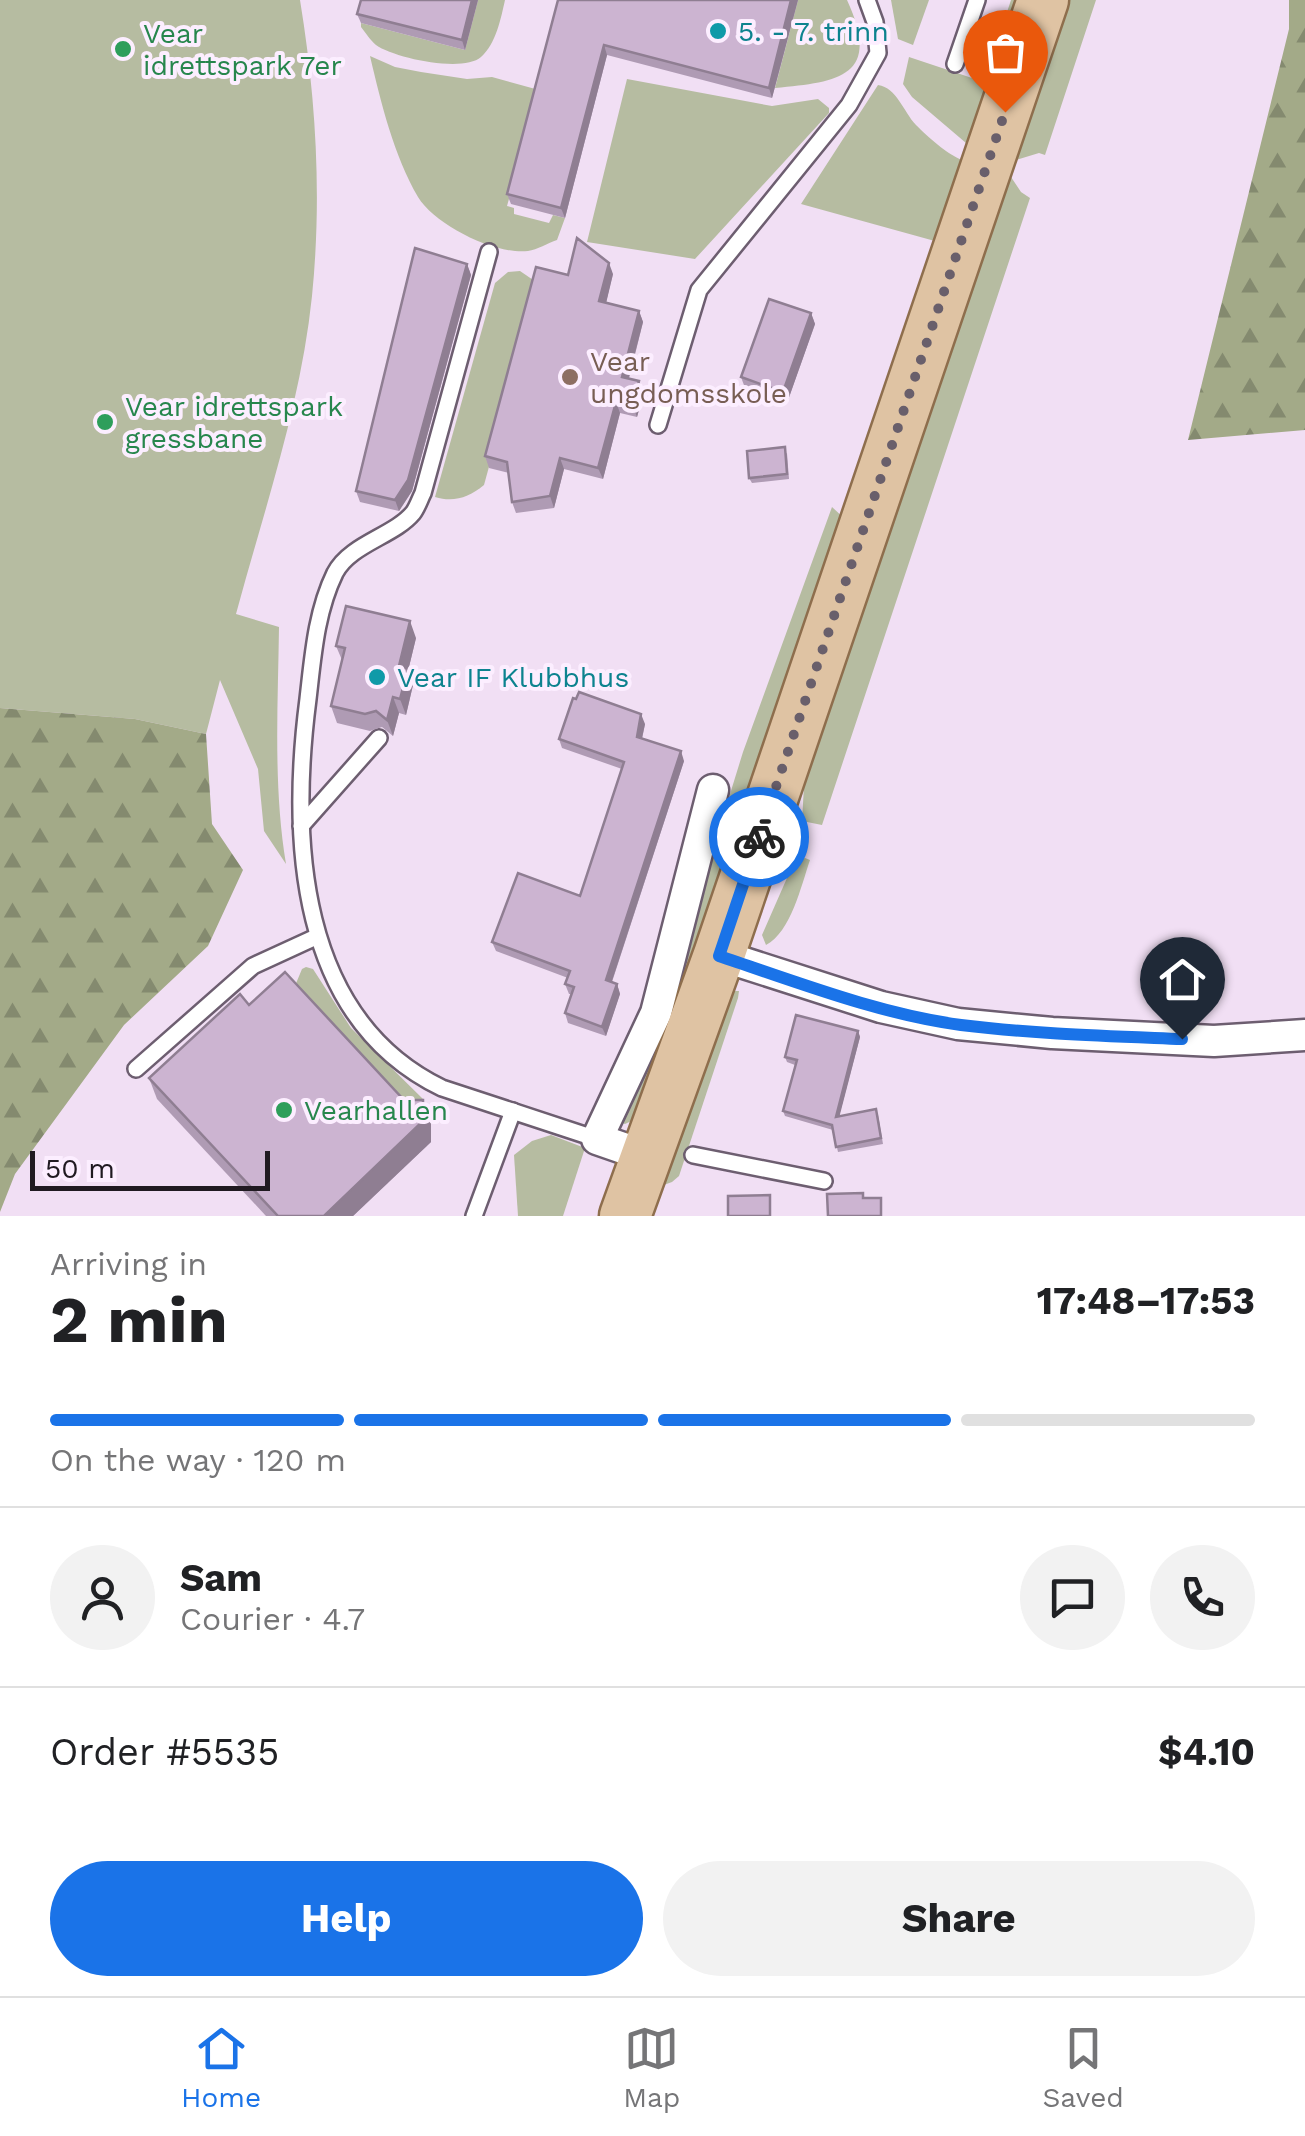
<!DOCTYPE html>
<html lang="en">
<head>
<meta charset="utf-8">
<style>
	:root { --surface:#fff; --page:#f2f2f2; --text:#202124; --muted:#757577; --line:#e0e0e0; --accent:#1a73e8 }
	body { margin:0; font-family:"Work Sans",sans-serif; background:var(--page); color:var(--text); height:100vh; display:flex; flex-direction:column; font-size:38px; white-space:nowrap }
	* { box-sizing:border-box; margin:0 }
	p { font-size:32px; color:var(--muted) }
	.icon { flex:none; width:55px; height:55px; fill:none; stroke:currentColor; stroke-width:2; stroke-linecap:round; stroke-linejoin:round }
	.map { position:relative; height:1216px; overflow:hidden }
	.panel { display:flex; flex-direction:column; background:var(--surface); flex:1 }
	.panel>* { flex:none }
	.scale { position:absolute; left:30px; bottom:25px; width:240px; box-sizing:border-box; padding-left:10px; border:5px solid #201a21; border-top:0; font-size:28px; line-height:35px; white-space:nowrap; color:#201a21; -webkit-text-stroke:8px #fceeff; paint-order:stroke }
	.pin { position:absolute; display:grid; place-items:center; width:85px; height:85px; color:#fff; margin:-102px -42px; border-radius:50% 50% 50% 0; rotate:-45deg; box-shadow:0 0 10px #0007 }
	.pin .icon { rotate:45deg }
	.courier { position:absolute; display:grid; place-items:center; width:100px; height:100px; margin:-50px; border:8px solid #1a73e8; border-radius:50%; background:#fff; color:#222; box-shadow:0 2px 12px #0007 }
	.headline em { font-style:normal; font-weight:700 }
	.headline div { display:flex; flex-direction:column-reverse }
	.headline { display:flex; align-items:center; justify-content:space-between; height:170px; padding:0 50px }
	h1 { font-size:65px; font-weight:700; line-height:75px }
	.bar { display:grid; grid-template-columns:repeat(4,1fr); gap:15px 10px; align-content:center; height:120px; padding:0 50px }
	.bar i { height:12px; border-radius:8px; background:var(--line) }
	.bar .selected { background:var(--accent) }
	.bar p { grid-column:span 4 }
	.line { display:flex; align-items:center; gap:25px; padding:0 50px; border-top:2px solid var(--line) }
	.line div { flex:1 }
	.round { display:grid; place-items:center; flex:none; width:105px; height:105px; border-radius:52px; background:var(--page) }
	.button { display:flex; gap:20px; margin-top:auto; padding:20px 50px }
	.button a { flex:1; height:115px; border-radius:60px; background:var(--accent); color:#fff; font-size:40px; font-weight:700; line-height:115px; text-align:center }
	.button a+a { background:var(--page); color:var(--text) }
	.menu { display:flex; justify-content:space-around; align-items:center; height:140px; border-top:2px solid var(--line); background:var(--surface); font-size:28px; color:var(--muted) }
	.menu a { display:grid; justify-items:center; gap:5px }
	.menu .selected { color:var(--accent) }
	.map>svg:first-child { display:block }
	.grass { fill:#b6bca1 }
	.forest { fill:url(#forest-firs) }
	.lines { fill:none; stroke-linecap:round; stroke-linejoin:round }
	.lane-casing { stroke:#6d5e70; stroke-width:20 }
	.street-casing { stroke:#6d5e70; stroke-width:35 }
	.primary-casing { stroke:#8e6e4d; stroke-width:55 }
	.lane { stroke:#fff; stroke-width:15 }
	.street { stroke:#fff; stroke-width:30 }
	.primary { stroke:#dfc3a3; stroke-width:50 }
	.wall { fill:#af9bb4 }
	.shaded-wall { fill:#8f7e92 }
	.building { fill:#ccb4d1; stroke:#8f7e92; stroke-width:2.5 }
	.done { stroke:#695f6b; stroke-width:10; stroke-dasharray:0 18 }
	.route { stroke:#1a73e8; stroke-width:12 }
	.culture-dot { fill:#0f9aa8; stroke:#fceeff; stroke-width:4 }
	.leisure-dot { fill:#2e9e5b; stroke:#fceeff; stroke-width:4 }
	.education-dot { fill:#8d6e63; stroke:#fceeff; stroke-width:4 }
	.labels { text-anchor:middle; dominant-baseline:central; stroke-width:8; stroke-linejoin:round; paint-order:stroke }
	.culture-label { font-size:28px; fill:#0d838f; stroke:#fceeff; text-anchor:start }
	.leisure-label { font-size:28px; fill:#27864d; stroke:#fceeff; text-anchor:start }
	.education-label { font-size:28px; fill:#785e54; stroke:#fceeff; text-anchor:start }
</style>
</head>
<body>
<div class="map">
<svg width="1305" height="1216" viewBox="0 0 1305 1216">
	<defs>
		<pattern id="forest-firs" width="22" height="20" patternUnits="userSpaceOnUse" patternTransform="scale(2.5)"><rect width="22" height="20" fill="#a3aa88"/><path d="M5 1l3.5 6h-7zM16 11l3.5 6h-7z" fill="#848a6f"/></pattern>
	</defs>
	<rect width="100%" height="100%" fill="#f1dff4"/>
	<g class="grass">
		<path d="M0,0H300C316,98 322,197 312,296C301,404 264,510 236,614L279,627C278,705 273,786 286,864L264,831L258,769L220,680L206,734L135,719L0,708Z"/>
		<path d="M478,0H505C501,18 496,44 481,57C463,73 394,58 376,45C370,40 365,32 361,27V23L465,50Z"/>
		<path d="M798,0H847C882,76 840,82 775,88Z"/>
		<polygon points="891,0 929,0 913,45 898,39"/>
		<path d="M1011,0H1018L942,243L801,204L878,85C897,88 903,111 916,125C928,137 947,154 962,160L966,143L912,97L903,84L909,57L984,82Z"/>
		<polygon points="1062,0 1096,0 1045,155 1039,153 1013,161 1009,174 1021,192 1030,198 822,825 802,821 806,751"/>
		<path d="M370,56L395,67L421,72L467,79L492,77L539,90L507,206L514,208V214L549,223L553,215L565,218L557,240C548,243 537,250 528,251C495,255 435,225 418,197C394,156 381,103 370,56Z"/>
		<polygon points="627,79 772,106 818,99 829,108 829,113 695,259 587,242"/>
		<path d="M520,271L539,284L484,485C469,497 454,503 435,497L495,283L508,272Z"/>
		<polygon points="832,507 845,519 642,1116 625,1124 620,1122 671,985 743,752"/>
		<path d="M805,858L810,860C801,886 791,932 766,945L762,935L794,862Z"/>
		<polygon points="306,967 313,969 351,1028 424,1100 412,1121 292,993 302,969"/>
		<polygon points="735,991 739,991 738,998 679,1176 672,1182 661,1186 727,997"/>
		<polygon points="551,1135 585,1148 563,1216 518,1216 514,1155 532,1141"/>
	</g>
	<g class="forest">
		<polygon points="1289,0 1305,0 1305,430 1188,440 1289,29"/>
		<polygon points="0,708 135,719 206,734 212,824 243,870 208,946 124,1025 15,1174 0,1212"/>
	</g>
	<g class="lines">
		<g class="lane-casing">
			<g id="lane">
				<polyline points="955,64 977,0"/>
				<path d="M489,252L423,493C420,499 417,508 413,513C394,536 350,544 335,573C316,612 313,656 308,699C290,838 297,1018 442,1088L597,1139"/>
				<polyline points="658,425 699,290 849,105 878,53 875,22 867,0"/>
				<polyline points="301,826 379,738"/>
				<polyline points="136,1069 253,966 316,937"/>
				<polyline points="693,1155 824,1181"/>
				<polyline points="474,1216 513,1111"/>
			</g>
		</g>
		<g class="street-casing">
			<g id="street">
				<polyline points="719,955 881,1007 958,1024 1052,1033 1214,1041 1305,1035"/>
				<polyline points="646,1156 597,1139 656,1013 713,790"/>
			</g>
		</g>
		<g class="primary-casing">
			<polyline id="primary" points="625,1216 719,955 1043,0"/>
		</g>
		<use href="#lane" class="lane"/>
		<use href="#street" class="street"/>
		<use href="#primary" class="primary"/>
	</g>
	<g class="wall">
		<polygon points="361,0 478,0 465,50 361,23 357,14"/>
		<polygon points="558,0 798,0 772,98 607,55 565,218 511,204 507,194"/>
		<polygon points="467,264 471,275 412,491 399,511 360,502 356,491"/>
		<polygon points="613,274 606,302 639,311 643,322 629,379 644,392 637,417 620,413 603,479 564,469 554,508 516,513 512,502 509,473 489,468 485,456 568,275"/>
		<polygon points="811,313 815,324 787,403 745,388 741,377"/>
		<polygon points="787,453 789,479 752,483 749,478"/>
		<polygon points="416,638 408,671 413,685 406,715 399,713 393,736 382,727 370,731 337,723 331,706 342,660 336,646"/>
		<polygon points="645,724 642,739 684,761 612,982 617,984 620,994 606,1036 568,1023 565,1013 571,994 569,994 565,984 568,978 496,951 492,942 580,896 622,769 562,748 559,739"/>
		<polygon points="249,1005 404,1100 431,1121 431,1142 353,1216 266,1216 157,1099 149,1078"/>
		<polygon points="858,1031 860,1037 839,1116 878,1115 883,1144 838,1152 833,1130 785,1116 783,1111 795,1065 787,1062 785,1057"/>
	</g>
	<g class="shaded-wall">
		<polygon points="472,0 478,0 465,50 462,40"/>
		<polygon points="791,0 798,0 772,98 769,88"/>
		<polygon points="604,45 607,55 565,218 561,208"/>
		<polygon points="609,263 613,274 604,312 599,301"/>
		<polygon points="467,264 471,275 412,491 399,511 395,500"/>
		<polygon points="639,311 643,322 626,388 622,377"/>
		<polygon points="811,313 815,324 787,403 783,392"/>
		<polygon points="639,381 644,392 637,417 633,406"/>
		<polygon points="616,402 620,413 603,479 598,468"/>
		<polygon points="560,458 564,469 554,508 550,496"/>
		<polygon points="410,621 416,638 408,671 413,685 406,715 400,699 399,666"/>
		<polygon points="393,697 399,713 393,736 387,720"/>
		<polygon points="641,714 645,724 640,747 637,737"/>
		<polygon points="681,751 684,761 609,990 606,980"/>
		<polygon points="617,984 620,994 606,1036 602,1027"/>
		<polygon points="858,1031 860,1037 838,1122 836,1117"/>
		<polygon points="423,1100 431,1121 431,1142 353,1216 324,1216"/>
	</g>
	<g class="building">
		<polygon points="361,0 472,0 462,40 357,14"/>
		<polygon points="558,0 791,0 769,88 604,45 561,208 507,194"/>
		<polygon points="577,238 609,263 599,301 639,311 622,377 639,381 633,406 616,402 598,468 560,458 550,496 512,502 507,462 485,456 536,267 568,275"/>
		<polygon points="415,248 467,264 408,480 395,500 356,491"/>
		<polygon points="769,299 811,313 783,392 741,377"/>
		<polygon points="785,447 787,474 749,478 747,451"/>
		<polygon points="346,606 410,621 399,666 408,669 400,699 393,697 387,720 376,711 365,714 331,706 345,648 336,646"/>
		<polygon points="579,692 641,714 637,737 681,751 606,980 617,984 602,1027 565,1013 574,987 565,984 570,971 492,942 518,873 580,896 624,762 559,739 573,698 576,699"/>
		<polygon points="285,972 404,1100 423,1100 423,1121 324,1216 278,1216 149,1078 240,994 249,1005"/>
		<polygon points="796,1015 858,1031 836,1117 876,1109 881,1138 836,1147 832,1125 783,1111 797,1060 785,1057"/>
		<polygon points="863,1193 863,1198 881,1198 881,1216 828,1216 827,1194"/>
		<polygon points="770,1195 770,1216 728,1216 728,1196"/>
	</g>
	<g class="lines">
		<polyline class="done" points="759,837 1005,112"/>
		<path class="route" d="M759,837L719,956C797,982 879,1014 961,1025C1034,1034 1108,1036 1182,1039"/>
	</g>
	<g class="culture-dot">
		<circle cx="718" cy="31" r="10"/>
		<circle cx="377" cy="677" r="10"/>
	</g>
	<g class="leisure-dot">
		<circle cx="123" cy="49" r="10"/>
		<circle cx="105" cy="422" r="10"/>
		<circle cx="284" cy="1110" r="10"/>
	</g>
	<circle class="education-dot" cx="570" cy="377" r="10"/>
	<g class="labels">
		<g class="culture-label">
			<text x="738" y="31">5. - 7. trinn</text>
			<text x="397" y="677">Vear IF Klubbhus</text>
		</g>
		<g class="leisure-label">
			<text x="143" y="33">Vear<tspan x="143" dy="32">idrettspark 7er</tspan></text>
			<text x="125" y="406">Vear idrettspark<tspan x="125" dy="32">gressbane</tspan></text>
			<text x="304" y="1110">Vearhallen</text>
		</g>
		<g class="education-label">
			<text x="590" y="361">Vear<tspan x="590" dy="32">ungdomsskole</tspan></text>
		</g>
	</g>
</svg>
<div class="scale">50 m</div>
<div class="pin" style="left:1005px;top:112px;background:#ea580c"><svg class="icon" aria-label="bag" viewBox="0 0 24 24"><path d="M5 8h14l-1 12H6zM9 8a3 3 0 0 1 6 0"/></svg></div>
<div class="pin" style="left:1182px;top:1039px;background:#1f2937"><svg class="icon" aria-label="home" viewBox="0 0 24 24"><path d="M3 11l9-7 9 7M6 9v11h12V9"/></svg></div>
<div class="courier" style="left:759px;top:837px"><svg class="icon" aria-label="bike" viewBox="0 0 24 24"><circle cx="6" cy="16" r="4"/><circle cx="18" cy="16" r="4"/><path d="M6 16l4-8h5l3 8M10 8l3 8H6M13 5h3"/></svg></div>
</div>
<section class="panel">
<div class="headline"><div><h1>2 min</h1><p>Arriving in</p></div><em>17:48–17:53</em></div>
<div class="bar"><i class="selected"></i><i class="selected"></i><i class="selected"></i><i></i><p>On the way · 120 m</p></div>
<div class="line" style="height:180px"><a class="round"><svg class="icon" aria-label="person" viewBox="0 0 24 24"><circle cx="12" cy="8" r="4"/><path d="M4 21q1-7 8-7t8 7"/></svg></a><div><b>Sam</b><p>Courier · 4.7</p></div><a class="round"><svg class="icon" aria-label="chat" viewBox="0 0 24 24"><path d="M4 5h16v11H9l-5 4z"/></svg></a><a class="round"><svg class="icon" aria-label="phone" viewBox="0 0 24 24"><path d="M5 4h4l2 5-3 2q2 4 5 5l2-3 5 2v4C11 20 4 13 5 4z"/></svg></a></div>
<div class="line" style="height:130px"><div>Order #5535</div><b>$4.10</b></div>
<div class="button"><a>Help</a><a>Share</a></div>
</section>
<nav class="menu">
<a class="selected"><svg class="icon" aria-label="home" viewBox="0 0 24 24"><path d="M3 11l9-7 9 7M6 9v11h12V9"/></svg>Home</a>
<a><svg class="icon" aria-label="map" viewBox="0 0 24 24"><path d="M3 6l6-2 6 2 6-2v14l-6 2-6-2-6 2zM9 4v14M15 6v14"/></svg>Map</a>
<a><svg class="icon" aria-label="saved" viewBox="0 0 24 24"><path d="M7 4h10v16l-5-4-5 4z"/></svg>Saved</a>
</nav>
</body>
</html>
